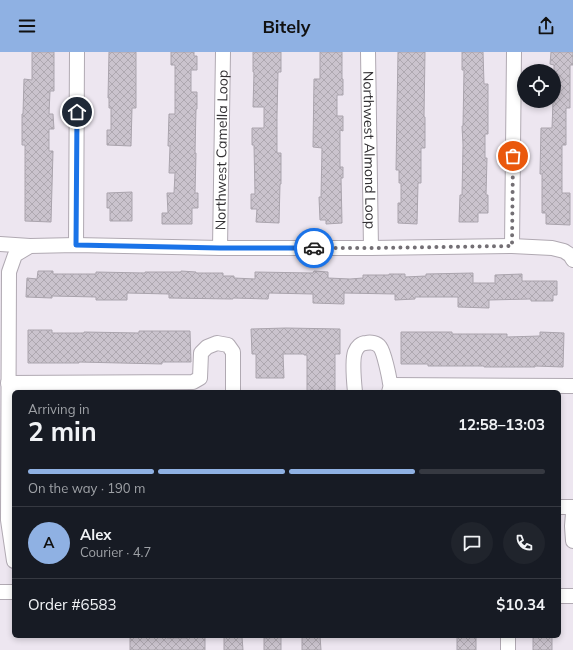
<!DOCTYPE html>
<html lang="en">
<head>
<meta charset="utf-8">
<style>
	:root { --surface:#171b24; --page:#20242c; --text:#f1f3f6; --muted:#9ea1a6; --line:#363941; --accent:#8fb1e3 }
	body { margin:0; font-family:Mulish,sans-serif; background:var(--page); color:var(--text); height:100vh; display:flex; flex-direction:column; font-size:15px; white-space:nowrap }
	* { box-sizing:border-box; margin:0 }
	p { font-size:13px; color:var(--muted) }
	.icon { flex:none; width:22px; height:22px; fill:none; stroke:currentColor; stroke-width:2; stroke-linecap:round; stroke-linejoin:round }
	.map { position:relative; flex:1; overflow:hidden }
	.sheet { position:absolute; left:12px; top:338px; width:549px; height:248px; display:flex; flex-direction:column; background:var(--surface); border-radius:6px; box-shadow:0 2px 6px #0003 }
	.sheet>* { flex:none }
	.tools { position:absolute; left:517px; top:12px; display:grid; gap:8px }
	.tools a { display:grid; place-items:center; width:44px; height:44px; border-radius:50%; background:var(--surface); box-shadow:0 2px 6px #0003; font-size:20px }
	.pin { position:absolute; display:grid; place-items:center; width:34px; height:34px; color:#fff; margin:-17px; border:2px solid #fff; border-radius:50%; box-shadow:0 1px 4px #0007 }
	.courier { position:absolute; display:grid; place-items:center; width:40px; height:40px; margin:-20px; border:3px solid #1a73e8; border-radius:50%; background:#fff; color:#222; box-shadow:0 1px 5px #0007 }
	.overview em { font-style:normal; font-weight:700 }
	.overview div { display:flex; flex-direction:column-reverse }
	.overview { display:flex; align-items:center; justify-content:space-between; height:68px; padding:0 16px }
	h1 { font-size:26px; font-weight:700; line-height:30px }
	.bar { display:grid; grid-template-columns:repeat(4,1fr); gap:6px 4px; align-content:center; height:48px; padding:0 16px }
	.bar i { height:5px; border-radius:3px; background:var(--line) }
	.bar .current { background:var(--accent) }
	.bar p { grid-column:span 4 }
	.line { display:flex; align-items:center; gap:10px; padding:0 16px; border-top:1px solid var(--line) }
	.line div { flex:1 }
	.round { display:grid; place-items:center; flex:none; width:42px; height:42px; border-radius:21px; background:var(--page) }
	header { display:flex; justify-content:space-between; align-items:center; height:52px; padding:0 16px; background:var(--accent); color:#111; font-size:18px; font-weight:700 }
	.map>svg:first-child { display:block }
	.building { fill:url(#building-cross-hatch); stroke:#aaa4ad }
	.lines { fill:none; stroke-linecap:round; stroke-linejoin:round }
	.minor-casing { stroke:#b0a9b2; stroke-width:16 }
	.minor { stroke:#fff; stroke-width:14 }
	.done { stroke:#736f74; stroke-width:4; stroke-dasharray:0 7.2 }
	.route { stroke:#1a73e8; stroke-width:5 }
	.labels { text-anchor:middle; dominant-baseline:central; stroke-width:3; stroke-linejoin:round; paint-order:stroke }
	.street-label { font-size:14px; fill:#312f32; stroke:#faf4fd }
</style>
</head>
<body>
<header><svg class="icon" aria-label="menu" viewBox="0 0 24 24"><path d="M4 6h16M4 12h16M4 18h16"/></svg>Bitely<svg class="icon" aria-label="share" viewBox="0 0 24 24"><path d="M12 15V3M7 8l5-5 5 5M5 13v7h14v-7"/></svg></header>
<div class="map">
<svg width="573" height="598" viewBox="0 0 573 598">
	<defs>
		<pattern id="building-cross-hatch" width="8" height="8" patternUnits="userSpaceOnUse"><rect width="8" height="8" fill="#cac3cd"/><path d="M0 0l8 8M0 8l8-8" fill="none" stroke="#aea8b0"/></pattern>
	</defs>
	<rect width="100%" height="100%" fill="#ede6f0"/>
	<g class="building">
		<polygon points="32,0 54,0 54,39 50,39 49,62 53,62 54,77 49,77 49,99 53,99 51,170 25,169 25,93 22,93 22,62 23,62 24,27 32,28"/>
		<polygon points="109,0 136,0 136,56 132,56 131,94 107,93 107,78 111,78 111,56 109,56 109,46 108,46"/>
		<polygon points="171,0 194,0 194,4 197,4 197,18 191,18 191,40 197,40 197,57 196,57 195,101 196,101 195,141 198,141 198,156 192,156 192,172 162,172 162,161 168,161 167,141 174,141 175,121 169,121 170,94 168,94 169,62 175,62 175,13 171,13"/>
		<polygon points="253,0 281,0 281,20 278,20 277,64 277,101 281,101 281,132 280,132 279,171 256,170 257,157 251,157 251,142 255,142 254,93 252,93 252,76 264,76 264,55 253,55 254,20 253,20"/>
		<polygon points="320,0 342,0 342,27 343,27 343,43 337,43 337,64 343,64 343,79 340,78 340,115 343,115 343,126 341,126 342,171 326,172 326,168 320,168 319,145 321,145 322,96 313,95 314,27 320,27"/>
		<polygon points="398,0 425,0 424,65 425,65 425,96 421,96 421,131 418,131 417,172 398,171 398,151 401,151 401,131 399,131 399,118 396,118"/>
		<polygon points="462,0 483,0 484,32 488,32 488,82 485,82 485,106 487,106 486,143 488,143 488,161 478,161 478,170 459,170 460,143 462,143 463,93 462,74 463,74 464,18 462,18"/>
		<polygon points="551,0 573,0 573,13 570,13 570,56 566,56 566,93 562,93 562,141 570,141 570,173 546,172 546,161 542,161 542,122 540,122 541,76 552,76 553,49 554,49 554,13 550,12"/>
		<polygon points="132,140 132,169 110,169 110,156 107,156 107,141"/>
		<polygon points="38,219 53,219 53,222 96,222 96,220 145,221 145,220 181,220 181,219 196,220 196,221 223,221 223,224 234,224 234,226 255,227 255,220 313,221 314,219 328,220 328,226 350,227 363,226 363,223 389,223 389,222 405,222 405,225 426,224 426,222 473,221 473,231 495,231 495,223 522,222 522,229 557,229 557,243 553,243 553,249 531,249 531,247 489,248 489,256 458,255 458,245 415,245 415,247 395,248 395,242 344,241 344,252 313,251 313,242 269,241 268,247 233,246 233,247 169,246 169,242 127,241 127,248 96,248 96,245 52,244 52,246 26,245 27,226 37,227"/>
		<polygon points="286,276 340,277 340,302 335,302 335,340 307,340 307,303 304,303 304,302 283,302 284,326 256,326 256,302 252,302 251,277"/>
		<polygon points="28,278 52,278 52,281 84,281 84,280 139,281 139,279 190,279 191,310 162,310 162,312 79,310 79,311 28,311"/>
		<polygon points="401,280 452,280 452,282 507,282 507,285 540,284 540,280 564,281 563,315 535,314 535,315 484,315 484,314 428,314 428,312 401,312"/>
		<polygon points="130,584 156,584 167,585 167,586 188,586 188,584 205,584 205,598 130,598"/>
		<polygon points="302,584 320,584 321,598 302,598"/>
		<rect x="457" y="584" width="19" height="14"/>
		<rect x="533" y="584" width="19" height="14"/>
		<polygon points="224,585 242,585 243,598 224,598"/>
		<polygon points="281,585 281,598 264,598 264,586"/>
	</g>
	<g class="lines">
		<g class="minor-casing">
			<g id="minor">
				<path id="s1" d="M368,0L371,196"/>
				<polyline points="0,192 30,194"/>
				<polyline points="76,193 77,0"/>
				<polyline points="512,194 514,0"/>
				<path id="s2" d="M220,196L223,0"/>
				<polyline points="8,331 193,330 200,326 201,301 207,295 217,291 228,293 233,300 233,340"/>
				<polyline points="391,333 573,334"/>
				<path d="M355,340C354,330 352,308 355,300C357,295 361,291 366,291C371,290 377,291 380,295C384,300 389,324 390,331C391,334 390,337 389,340"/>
				<polyline points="559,455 573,455"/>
				<polyline points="573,461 572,474 573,489"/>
				<polyline points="14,509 8,468 9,220 15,203 30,194 76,193 220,196 371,196 512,194 552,196 564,199 570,203 573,208"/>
				<polyline points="0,540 14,540"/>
				<polyline points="559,544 573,544"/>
				<polyline points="508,598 508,584"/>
			</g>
		</g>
		<use href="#minor" class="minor"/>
	</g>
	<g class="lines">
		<polyline class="done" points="314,196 371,196 512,194 513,104"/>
		<polyline class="route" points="77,60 76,193 220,196 314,196"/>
	</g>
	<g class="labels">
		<g class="street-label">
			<text stroke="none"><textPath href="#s2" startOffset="98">Northwest Camella Loop</textPath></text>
			<text stroke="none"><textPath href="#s1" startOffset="98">Northwest Almond Loop</textPath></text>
		</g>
	</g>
</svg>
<div class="tools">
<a><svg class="icon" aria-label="locate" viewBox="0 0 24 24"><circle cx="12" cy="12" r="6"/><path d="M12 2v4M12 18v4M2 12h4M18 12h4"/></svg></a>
</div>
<div class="pin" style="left:513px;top:104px;background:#ea580c"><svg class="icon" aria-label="bag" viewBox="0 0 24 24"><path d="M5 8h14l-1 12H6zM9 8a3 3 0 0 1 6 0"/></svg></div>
<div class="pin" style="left:77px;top:60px;background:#1f2937"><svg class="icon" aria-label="home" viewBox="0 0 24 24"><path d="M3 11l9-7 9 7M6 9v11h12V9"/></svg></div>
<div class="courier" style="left:314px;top:196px"><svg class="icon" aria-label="car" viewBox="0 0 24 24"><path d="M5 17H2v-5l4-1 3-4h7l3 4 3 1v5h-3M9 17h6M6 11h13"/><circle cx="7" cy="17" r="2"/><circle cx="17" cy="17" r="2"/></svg></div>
<section class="sheet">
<div class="overview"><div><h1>2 min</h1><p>Arriving in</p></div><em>12:58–13:03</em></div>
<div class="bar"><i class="current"></i><i class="current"></i><i class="current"></i><i></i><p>On the way · 190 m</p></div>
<div class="line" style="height:72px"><b class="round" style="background:var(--accent);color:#111">A</b><div><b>Alex</b><p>Courier · 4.7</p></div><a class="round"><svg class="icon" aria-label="chat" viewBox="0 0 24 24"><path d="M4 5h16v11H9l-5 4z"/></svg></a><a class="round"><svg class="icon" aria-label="phone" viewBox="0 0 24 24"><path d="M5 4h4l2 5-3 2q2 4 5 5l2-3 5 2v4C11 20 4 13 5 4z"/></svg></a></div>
<div class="line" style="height:52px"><div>Order #6583</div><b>$10.34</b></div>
</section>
</div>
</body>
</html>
